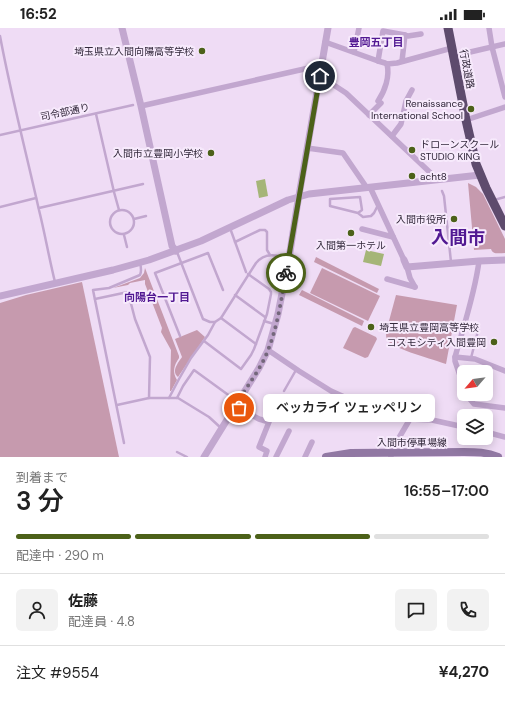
<!DOCTYPE html>
<html lang="ja">
<head>
<meta charset="utf-8">
<style>
	:root { --surface:#fff; --page:#f2f2f2; --text:#222; --muted:#767676; --line:#e0e0e0; --accent:#4c6119 }
	body { margin:0; font-family:"DM Sans","Noto Sans JP",sans-serif; background:var(--page); color:var(--text); height:100vh; display:flex; flex-direction:column; font-size:15px; white-space:nowrap }
	* { box-sizing:border-box; margin:0 }
	p { font-size:13px; color:var(--muted) }
	.icon { flex:none; width:22px; height:22px; fill:none; stroke:currentColor; stroke-width:2; stroke-linecap:round; stroke-linejoin:round }
	.map { position:relative; height:429px; overflow:hidden }
	.drawer { display:flex; flex-direction:column; background:var(--surface); flex:1 }
	.drawer>* { flex:none }
	.needle { width:26px; rotate:242deg }
	.buttons { position:absolute; left:457px; top:337px; display:grid; gap:8px }
	.buttons a { display:grid; place-items:center; width:36px; height:36px; border-radius:6px; background:var(--surface); box-shadow:0 2px 10px #0003; font-size:20px }
	.pin { position:absolute; display:grid; place-items:center; width:34px; height:34px; color:#fff; margin:-17px; border:2px solid #fff; border-radius:50%; box-shadow:0 1px 4px #0007 }
	.courier { position:absolute; display:grid; place-items:center; width:40px; height:40px; margin:-20px; border:3px solid #4c6119; border-radius:50%; background:#fff; color:#222; box-shadow:0 1px 5px #0007 }
	.bubble { position:absolute; height:28px; border-radius:6px; background:var(--surface); box-shadow:0 2px 10px #0003; font-size:13px; font-weight:600; line-height:28px; text-align:center }
	.head em { font-style:normal; font-weight:600 }
	.head div { display:flex; flex-direction:column-reverse }
	.head { display:flex; align-items:center; justify-content:space-between; height:68px; padding:0 16px }
	h1 { font-size:26px; font-weight:600; line-height:30px }
	.bar { display:grid; grid-template-columns:repeat(4,1fr); gap:6px 4px; align-content:center; height:48px; padding:0 16px }
	.bar i { height:5px; border-radius:3px; background:var(--line) }
	.bar .on { background:var(--accent) }
	.bar p { grid-column:span 4 }
	.line { display:flex; align-items:center; gap:10px; padding:0 16px; border-top:1px solid var(--line) }
	.line div { flex:1 }
	.round { display:grid; place-items:center; flex:none; width:42px; height:42px; border-radius:6px; background:var(--page) }
	.status { display:flex; justify-content:space-between; align-items:center; height:28px; padding:0 20px; background:var(--surface); direction:ltr }
	.status svg { height:11px; fill:currentColor }
	.map>svg:first-child { display:block }
	.green { fill:#c69aae }
	.water { fill:#a5b578 }
	.lines { fill:none; stroke-linecap:round; stroke-linejoin:round }
	.service { stroke:#c2a7cf; stroke-width:2.5 }
	.minor { stroke:#c2a7cf; stroke-width:5.5 }
	.tertiary { stroke:#c2a7cf; stroke-width:7 }
	.secondary { stroke:#9178a3; stroke-width:8 }
	.trunk { stroke:#5e4b6d; stroke-width:9 }
	.done { stroke:#74677b; stroke-width:4; stroke-dasharray:0 7.2 }
	.route { stroke:#4c6119; stroke-width:5 }
	.poi-dot { fill:#4c6119; stroke:#f7eafc; stroke-width:1.5 }
	.labels { text-anchor:middle; dominant-baseline:central; stroke-width:4; stroke-linejoin:round; paint-order:stroke }
	.poi-label { font-size:10px; fill:#32283a; stroke:#f7eafc; text-anchor:end }
	.street-label { font-size:10px; fill:#32283a; stroke:#f7eafc }
	.neighbourhood-label { font-size:11px; font-weight:bold; fill:#511892; stroke:#f7eafc }
	.town-label { font-size:18px; font-weight:bold; fill:#511892; stroke:#f7eafc }
</style>
</head>
<body>
<div class="status"><b>16:52</b><svg viewBox="0 0 49 12"><path d="M0 12V9h3v3zM5 12V6h3v6zM10 12V3h3v9zM15 12V0h3v12zM26 1h20v11H26zM47 4h2v5h-2z"/></svg></div>
<div class="map">
<svg width="505" height="429" viewBox="0 0 505 429">
	<rect width="100%" height="100%" fill="#efdcf5"/>
	<g class="green">
		<path d="M468,155L476,159L483,166L505,211V225C499,225 493,227 491,221L474,222Z"/>
		<polygon points="316,229 379,261 377,265 314,234"/>
		<path d="M145,240L179,328V330C174,337 172,344 177,352L171,363H170L171,322L161,304L162,300L145,256V252L130,255L128,257L113,260L140,250L144,245Z"/>
		<polygon points="322,240 380,268 368,293 310,265"/>
		<polygon points="82,254 119,429 0,429 0,275 26,267"/>
		<polygon points="302,262 364,293 362,298 299,267"/>
		<path d="M396,267L457,277L446,336C435,332 394,321 388,313C386,311 386,307 386,304Z"/>
		<polygon points="355,299 376,309 377,311 368,329 365,330 343,320 353,300"/>
		<path d="M197,302L205,309L178,349C171,343 178,335 182,329L175,311Z"/>
	</g>
	<g class="water">
		<polygon points="265,151 268,168 259,170 256,153"/>
		<polygon points="366,222 384,226 381,238 363,234"/>
	</g>
	<g class="lines">
		<g class="service">
			<path d="M0,8C11,67 26,124 39,182C45,206 49,230 55,254"/>
			<polyline points="96,86 114,164 119,182"/>
			<polyline points="0,107 133,77"/>
			<polyline points="442,163 444,168 451,234"/>
			<polyline points="494,172 505,169"/>
			<polyline points="0,179 36,170"/>
			<polyline points="39,180 143,156"/>
			<circle cx="122" cy="194" r="12"/>
			<polyline points="358,185 362,182 360,169 330,171 330,178 358,185 363,189 371,188 374,185 378,177"/>
			<polyline points="134,191 146,188"/>
			<polyline points="230,200 246,244"/>
			<polyline points="124,207 127,219"/>
			<polyline points="235,214 260,202 265,202 267,204 267,222 270,227"/>
			<polyline points="177,224 203,291 210,294 215,294"/>
			<polyline points="235,267 265,289"/>
			<polyline points="95,271 128,264 135,291 150,329 149,370"/>
			<polyline points="221,290 256,316"/>
			<polyline points="264,293 274,296"/>
			<polyline points="180,308 155,245 208,225 223,262"/>
			<polyline points="204,313 241,341 251,327 254,321 267,286 271,266 271,264 269,261 248,246"/>
			<polyline points="471,330 479,299"/>
			<polyline points="284,363 296,342"/>
			<path d="M169,370L179,351L191,330L208,307L215,294L221,290L256,235C265,224 277,227 288,230"/>
			<polyline points="177,370 183,358 194,342 238,374"/>
			<polyline points="117,377 149,370 178,370 209,389 221,400"/>
			<path d="M124,415L93,262L109,260L140,247C142,243 141,239 140,235"/>
			<polyline points="177,424 187,429"/>
		</g>
		<g class="minor">
			<polyline points="489,0 492,19 505,69"/>
			<polyline points="405,7 408,8 421,6"/>
			<polyline points="325,14 378,33 385,35 387,36 397,35 452,20"/>
			<polyline points="354,24 359,0"/>
			<polyline points="453,28 505,16"/>
			<polyline points="378,33 383,3 405,7 402,33"/>
			<polyline points="320,48 346,65 438,152"/>
			<polyline points="141,78 322,37"/>
			<path d="M369,87L381,75L378,73C385,63 390,48 387,36"/>
			<polyline points="466,92 505,79"/>
			<polyline points="392,108 401,96 406,73 412,62"/>
			<polyline points="307,120 343,125 367,160"/>
			<polyline points="370,159 404,232"/>
			<polyline points="362,201 393,209"/>
			<polyline points="407,239 410,250 415,259"/>
			<polyline points="387,251 415,259"/>
			<polyline points="268,322 299,343 331,363 351,372 400,388 410,391 432,392 464,399"/>
			<polyline points="455,329 475,331 505,343"/>
			<path d="M464,359L455,333V329C464,297 475,265 479,233"/>
			<polyline points="467,366 469,370 474,376 505,380"/>
			<polyline points="235,378 259,391 269,394 259,419 267,423 265,429"/>
			<polyline points="486,404 505,409"/>
			<polyline points="276,429 289,403"/>
			<polyline points="305,429 312,414"/>
			<polyline points="391,429 390,425 410,391"/>
		</g>
		<g class="tertiary">
			<polyline points="122,0 141,78 172,218 176,223"/>
			<polyline points="404,232 407,239 479,233 505,232"/>
			<polyline points="0,268 113,242 149,232 201,213 288,172 309,166 480,147"/>
			<polyline points="204,429 259,340 268,322 278,286 289,230 297,179 328,0"/>
		</g>
		<path class="secondary" d="M326,429L351,425L464,424C476,424 487,424 498,429"/>
		<polyline class="trunk" points="448,0 466,92 476,136 486,160 505,198"/>
	</g>
	<g class="lines">
		<path class="done" d="M239,380L235,378C245,361 258,345 266,327C277,302 281,273 286,245"/>
		<polyline class="route" points="286,245 320,48"/>
	</g>
	<g class="poi-dot">
		<circle cx="202" cy="23" r="4"/>
		<circle cx="471" cy="81" r="4"/>
		<circle cx="412" cy="122" r="4"/>
		<circle cx="211" cy="125" r="4"/>
		<circle cx="412" cy="148" r="4"/>
		<circle cx="454" cy="191" r="4"/>
		<circle cx="351" cy="205" r="4"/>
		<circle cx="371" cy="299" r="4"/>
		<circle cx="494" cy="314" r="4"/>
	</g>
	<g class="labels">
		<g class="poi-label">
			<text x="194" y="23">埼玉県立入間向陽高等学校</text>
			<text x="463" y="75">Renaissance<tspan x="463" dy="12">International School</tspan></text>
			<text x="420" y="116" text-anchor="start">ドローンスクール<tspan x="420" dy="12">STUDIO KING</tspan></text>
			<text x="203" y="125">入間市立豊岡小学校</text>
			<text x="420" y="148" text-anchor="start">acht8</text>
			<text x="446" y="191">入間市役所</text>
			<text x="351" y="217" text-anchor="middle">入間第一ホテル</text>
			<text x="379" y="299" text-anchor="start">埼玉県立豊岡高等学校</text>
			<text x="486" y="314">コスモシティ入間豊岡</text>
		</g>
		<g class="street-label">
			<text transform="translate(467 41) rotate(79)">行政道路</text>
			<text transform="translate(65 84) rotate(-12)">司令部通り</text>
			<text x="412" y="414">入間市停車場線</text>
		</g>
		<g class="neighbourhood-label">
			<text x="376" y="14">豊岡五丁目</text>
			<text x="157" y="269">向陽台一丁目</text>
		</g>
		<g class="town-label">
			<text x="458" y="210">入間市</text>
		</g>
	</g>
</svg>
<div class="buttons">
<a><svg class="needle" viewBox="-14 -14 28 28"><path d="M0-13l5 13h-10z" fill="#e53935"/><path d="M0 13l5-13h-10z" fill="#767676"/></svg></a>
<a><svg class="icon" aria-label="layers" viewBox="0 0 24 24"><path d="M12 4l9 5-9 5-9-5zM3 14l9 5 9-5"/></svg></a>
</div>
<div class="pin" style="left:239px;top:380px;background:#ea580c"><svg class="icon" aria-label="bag" viewBox="0 0 24 24"><path d="M5 8h14l-1 12H6zM9 8a3 3 0 0 1 6 0"/></svg></div>
<div class="pin" style="left:320px;top:48px;background:#1f2937"><svg class="icon" aria-label="home" viewBox="0 0 24 24"><path d="M3 11l9-7 9 7M6 9v11h12V9"/></svg></div>
<div class="courier" style="left:286px;top:245px"><svg class="icon" aria-label="bike" viewBox="0 0 24 24"><circle cx="6" cy="16" r="4"/><circle cx="18" cy="16" r="4"/><path d="M6 16l4-8h5l3 8M10 8l3 8H6M13 5h3"/></svg></div>
<div class="bubble" style="left:263px;top:366px;width:172px">ベッカライ ツェッペリン</div>
</div>
<section class="drawer">
<div class="head"><div><h1>3 分</h1><p>到着まで</p></div><em>16:55–17:00</em></div>
<div class="bar"><i class="on"></i><i class="on"></i><i class="on"></i><i></i><p>配達中 · 290 m</p></div>
<div class="line" style="height:72px"><a class="round"><svg class="icon" aria-label="person" viewBox="0 0 24 24"><circle cx="12" cy="8" r="4"/><path d="M4 21q1-7 8-7t8 7"/></svg></a><div><b>佐藤</b><p>配達員 · 4.8</p></div><a class="round"><svg class="icon" aria-label="chat" viewBox="0 0 24 24"><path d="M4 5h16v11H9l-5 4z"/></svg></a><a class="round"><svg class="icon" aria-label="phone" viewBox="0 0 24 24"><path d="M5 4h4l2 5-3 2q2 4 5 5l2-3 5 2v4C11 20 4 13 5 4z"/></svg></a></div>
<div class="line" style="height:52px"><div>注文 #9554</div><b>¥4,270</b></div>
</section>
</body>
</html>
